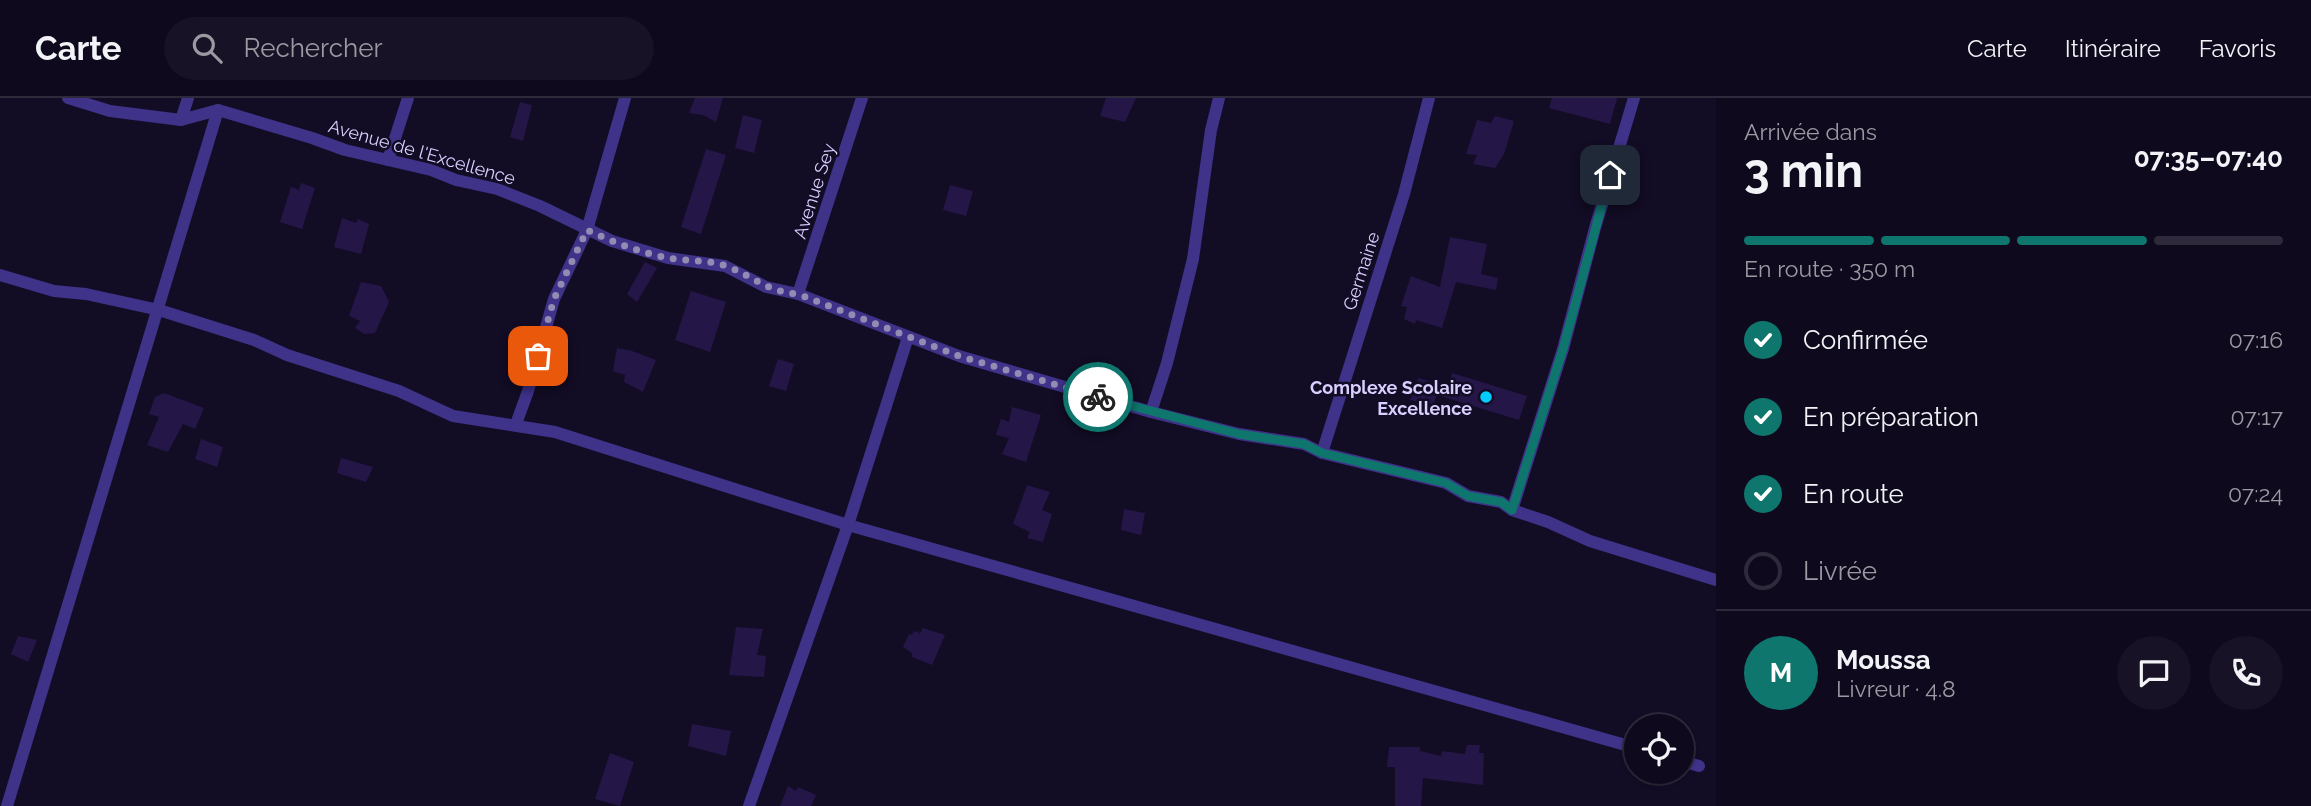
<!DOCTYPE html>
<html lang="fr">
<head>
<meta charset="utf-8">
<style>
	:root { --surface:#0e091c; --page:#171225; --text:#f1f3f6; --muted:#9b9aa3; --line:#2e2a3b; --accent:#0f766e }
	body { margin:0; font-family:Raleway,sans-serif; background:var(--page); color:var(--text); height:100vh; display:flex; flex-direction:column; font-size:26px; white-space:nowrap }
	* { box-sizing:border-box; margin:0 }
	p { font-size:23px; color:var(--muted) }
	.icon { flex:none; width:38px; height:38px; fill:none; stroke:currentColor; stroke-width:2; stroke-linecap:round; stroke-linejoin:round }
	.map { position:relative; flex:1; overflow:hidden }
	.drawer { display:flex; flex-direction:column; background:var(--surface); width:595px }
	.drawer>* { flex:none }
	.controls { position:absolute; left:1624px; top:616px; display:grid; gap:14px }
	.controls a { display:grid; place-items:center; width:70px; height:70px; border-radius:50%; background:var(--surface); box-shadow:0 2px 5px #0004,0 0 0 2px var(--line); font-size:35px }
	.pin { position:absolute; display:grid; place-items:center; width:60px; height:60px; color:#fff; margin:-30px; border-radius:14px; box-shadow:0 4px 10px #0006 }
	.courier { position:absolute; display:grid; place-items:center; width:70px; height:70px; margin:-35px; border:5px solid #0f766e; border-radius:50%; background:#fff; color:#222; box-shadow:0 2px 9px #0007 }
	.summary em { font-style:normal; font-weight:700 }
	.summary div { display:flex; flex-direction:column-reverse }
	.summary { display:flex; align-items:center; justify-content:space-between; height:119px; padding:0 28px }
	h1 { font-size:46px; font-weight:700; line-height:52px }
	.bar { display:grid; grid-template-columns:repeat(4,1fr); gap:10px 7px; align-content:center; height:84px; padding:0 28px }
	.bar i { height:9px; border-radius:5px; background:var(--line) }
	.bar .current { background:var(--accent) }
	.bar p { grid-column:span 4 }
	.line { display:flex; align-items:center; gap:18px; padding:0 28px; border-top:2px solid var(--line) }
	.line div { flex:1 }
	.round { display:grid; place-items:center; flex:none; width:74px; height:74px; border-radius:37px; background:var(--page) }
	ol { padding:0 28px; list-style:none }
	li { display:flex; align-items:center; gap:21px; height:77px }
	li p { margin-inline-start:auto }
	li .icon { padding:7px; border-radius:50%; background:var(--accent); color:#fff; stroke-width:4 }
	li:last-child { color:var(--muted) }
	li i { width:38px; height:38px; border:4px solid var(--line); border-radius:50% }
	header { display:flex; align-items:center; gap:42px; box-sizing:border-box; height:98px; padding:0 35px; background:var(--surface); border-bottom:2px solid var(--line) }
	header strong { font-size:33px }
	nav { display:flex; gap:38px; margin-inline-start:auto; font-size:24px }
	.search { width:490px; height:63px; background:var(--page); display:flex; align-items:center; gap:18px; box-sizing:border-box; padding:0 24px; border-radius:38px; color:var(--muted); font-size:26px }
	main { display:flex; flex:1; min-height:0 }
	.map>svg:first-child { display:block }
	.building { fill:#251648 }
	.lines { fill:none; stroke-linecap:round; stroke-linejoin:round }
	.minor { stroke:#3e3289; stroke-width:12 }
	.done { stroke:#948bb3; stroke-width:7; stroke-dasharray:0 12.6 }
	.route { stroke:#0f766e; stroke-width:9 }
	.poi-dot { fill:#00cbfb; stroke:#130c25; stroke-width:2.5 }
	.labels { text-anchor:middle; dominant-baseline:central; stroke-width:5; stroke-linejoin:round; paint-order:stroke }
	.street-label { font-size:18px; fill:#dad0ff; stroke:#130c25 }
	.poi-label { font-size:18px; font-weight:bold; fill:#dad0ff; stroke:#130c25; text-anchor:end }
</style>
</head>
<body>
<header>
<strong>Carte</strong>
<div class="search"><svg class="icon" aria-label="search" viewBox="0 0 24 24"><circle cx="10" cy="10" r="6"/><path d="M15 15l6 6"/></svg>Rechercher</div>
<nav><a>Carte</a><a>Itinéraire</a><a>Favoris</a></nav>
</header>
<main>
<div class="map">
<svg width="1716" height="708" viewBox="0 0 1716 708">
	<rect width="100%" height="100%" fill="#130c25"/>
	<g class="building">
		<polygon points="695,0 723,0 716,24 703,17 689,15"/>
		<polygon points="1106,0 1136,0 1125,24 1100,18"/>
		<polygon points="1552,0 1617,0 1610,26 1549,10"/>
		<polygon points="520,4 532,7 523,43 510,39"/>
		<polygon points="743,17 762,22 754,55 735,50"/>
		<polygon points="1495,18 1514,23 1504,56 1495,70 1473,66 1477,57 1466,56 1477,22 1491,25"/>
		<polygon points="706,51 726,57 701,136 681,129"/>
		<polygon points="301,85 315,90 302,131 280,124 291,89 299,92"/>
		<polygon points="950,87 973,93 966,118 943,112"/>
		<polygon points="342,120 356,125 358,121 369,126 361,156 334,149"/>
		<polygon points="1450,139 1487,146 1481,176 1498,180 1496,192 1456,184 1442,230 1416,222 1415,226 1404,221 1407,209 1401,208 1411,178 1440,189"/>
		<polygon points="645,164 657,170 637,204 627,196"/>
		<polygon points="361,184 381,188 389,204 375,235 364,236 355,230 360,223 349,218"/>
		<polygon points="691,193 726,204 710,254 675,242"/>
		<polygon points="617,250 632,253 656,262 643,294 624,284 625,277 613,273"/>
		<polygon points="778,261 794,266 786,293 769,288"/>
		<polygon points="1452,275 1527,298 1519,322 1437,297 1433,307 1410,302 1418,280 1448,288"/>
		<polygon points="164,295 204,310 195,331 183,326 168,354 147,347 159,319 149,316 155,299"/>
		<polygon points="1012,309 1041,317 1026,364 1002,356 1009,340 996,337 1001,321 1009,324"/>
		<polygon points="201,341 223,349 217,369 195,361"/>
		<polygon points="341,360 373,369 366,384 337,375"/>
		<polygon points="1027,387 1050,394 1042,412 1052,416 1043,444 1027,440 1030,434 1013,426"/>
		<polygon points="1124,411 1145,415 1141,437 1121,432"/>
		<polygon points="736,529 763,531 757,557 766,558 764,579 729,577"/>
		<polygon points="923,530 945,537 932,567 912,559 912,555 903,549 909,536 912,537 914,533 920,535"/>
		<polygon points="18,538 37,542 28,564 11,556"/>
		<polygon points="692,626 731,633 726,658 688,648"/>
		<polygon points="1467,647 1480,647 1479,655 1484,655 1483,687 1423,680 1421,708 1395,708 1395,669 1387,669 1389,649 1420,649 1420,653 1441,658 1442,653 1465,656"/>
		<polygon points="610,655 634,664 620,708 595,701"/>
		<polygon points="788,688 796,693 798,689 816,697 811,708 780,708"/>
	</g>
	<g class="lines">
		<g class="minor">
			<polyline points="68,0 110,13 181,22 218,12 312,40 345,52 431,72 456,82 497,91 540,108 612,143 668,160 725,168 766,189 798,196 959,258 1151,314 1239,336 1304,346 1322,355 1446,385 1468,398 1501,404 1512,412 1548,424 1590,443 1716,482"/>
			<polyline points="181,22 188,0"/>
			<polyline points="388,62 408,0"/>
			<polyline points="0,177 54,193 86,196 159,212 254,242 287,257 399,293 453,318 555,334 848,427 1636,650"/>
			<polyline points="798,196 862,0"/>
			<polyline points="1151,314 1167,265 1193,161 1211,32 1219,0"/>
			<polyline points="516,326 528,293 554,201 587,132 625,0"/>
			<polyline points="1322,355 1404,96 1429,0"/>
			<polyline points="1512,412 1563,251 1595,130 1634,0"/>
			<polyline points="1682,663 1699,668"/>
			<polyline points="7,708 218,12"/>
			<polyline points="749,708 848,427 908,239"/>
		</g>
	</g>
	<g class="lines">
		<path class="done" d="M538,258L554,201L587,132C613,144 641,155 669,160C687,163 706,162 723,167C750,176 767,194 798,196L959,258L1098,299"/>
		<polyline class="route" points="1098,299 1239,336 1304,346 1322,355 1446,385 1468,398 1501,404 1512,412 1563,251 1610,77"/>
	</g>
	<circle class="poi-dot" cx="1486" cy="299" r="7"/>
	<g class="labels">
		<g class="street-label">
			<text transform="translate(422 54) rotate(16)">Avenue de l'Excellence</text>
			<text transform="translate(814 93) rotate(-72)">Avenue Sey</text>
			<text transform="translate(1361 173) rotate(-72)">Germaine</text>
		</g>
		<g class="poi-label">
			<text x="1472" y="289">Complexe Scolaire<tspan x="1472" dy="21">Excellence</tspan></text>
		</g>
	</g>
</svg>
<div class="controls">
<a><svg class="icon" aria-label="locate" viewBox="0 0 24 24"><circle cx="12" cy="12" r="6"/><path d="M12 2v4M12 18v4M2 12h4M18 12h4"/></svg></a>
</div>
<div class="pin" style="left:538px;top:258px;background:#ea580c"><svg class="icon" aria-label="bag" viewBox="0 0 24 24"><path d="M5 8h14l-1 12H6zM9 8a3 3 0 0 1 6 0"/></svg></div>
<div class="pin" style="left:1610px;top:77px;background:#1f2937"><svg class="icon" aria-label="home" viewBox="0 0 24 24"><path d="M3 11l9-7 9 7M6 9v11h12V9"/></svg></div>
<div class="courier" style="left:1098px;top:299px"><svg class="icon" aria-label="bike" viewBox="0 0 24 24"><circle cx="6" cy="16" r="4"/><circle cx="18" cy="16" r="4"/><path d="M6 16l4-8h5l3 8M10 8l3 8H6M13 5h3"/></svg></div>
</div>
<section class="drawer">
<div class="summary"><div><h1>3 min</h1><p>Arrivée dans</p></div><em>07:35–07:40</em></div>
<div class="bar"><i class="current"></i><i class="current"></i><i class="current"></i><i></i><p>En route · 350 m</p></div>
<ol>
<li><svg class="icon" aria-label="check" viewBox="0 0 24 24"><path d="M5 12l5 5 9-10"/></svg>Confirmée<p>07:16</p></li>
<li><svg class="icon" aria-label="check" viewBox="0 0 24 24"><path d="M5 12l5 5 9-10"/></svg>En préparation<p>07:17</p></li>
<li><svg class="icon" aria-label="check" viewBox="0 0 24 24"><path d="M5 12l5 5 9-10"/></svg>En route<p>07:24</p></li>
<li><i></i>Livrée</li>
</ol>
<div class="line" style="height:126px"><b class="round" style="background:var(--accent);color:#fff">M</b><div><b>Moussa</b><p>Livreur · 4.8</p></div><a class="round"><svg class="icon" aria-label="chat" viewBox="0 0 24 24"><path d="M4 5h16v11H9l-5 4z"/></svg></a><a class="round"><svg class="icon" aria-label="phone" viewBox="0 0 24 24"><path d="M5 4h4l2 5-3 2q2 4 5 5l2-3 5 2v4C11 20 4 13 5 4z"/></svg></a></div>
</section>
</main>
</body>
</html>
